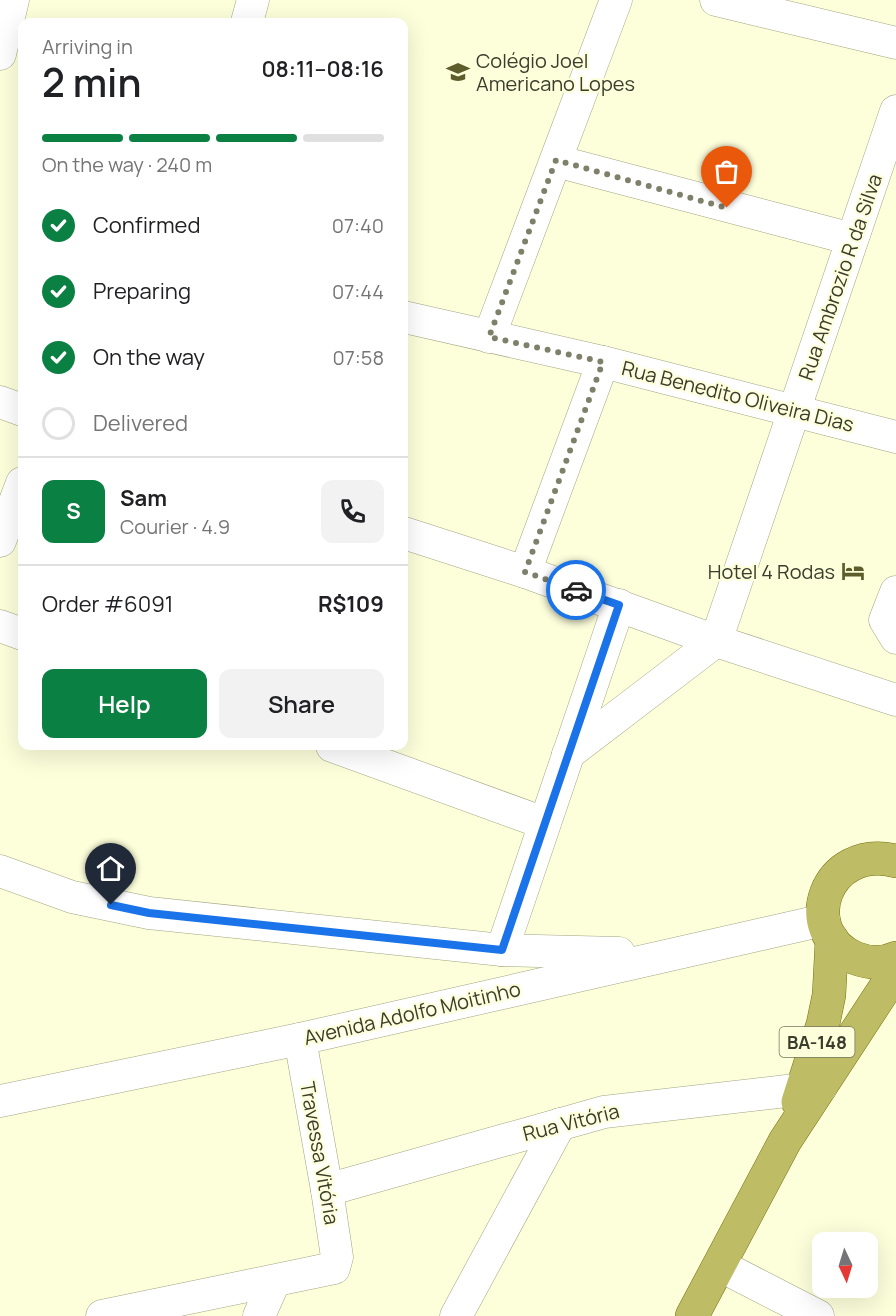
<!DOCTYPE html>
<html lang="en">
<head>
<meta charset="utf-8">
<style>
	:root { --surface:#fff; --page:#f2f2f2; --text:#202124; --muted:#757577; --line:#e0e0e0; --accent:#0b8043 }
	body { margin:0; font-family:Manrope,sans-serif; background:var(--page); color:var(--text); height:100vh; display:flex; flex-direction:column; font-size:22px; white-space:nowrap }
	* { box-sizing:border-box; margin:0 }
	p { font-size:20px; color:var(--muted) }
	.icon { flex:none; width:33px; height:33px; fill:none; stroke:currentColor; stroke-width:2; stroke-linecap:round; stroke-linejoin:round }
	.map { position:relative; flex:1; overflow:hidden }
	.drawer { position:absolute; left:18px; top:18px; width:390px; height:732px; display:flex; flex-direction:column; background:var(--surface); border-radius:12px; box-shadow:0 6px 24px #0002 }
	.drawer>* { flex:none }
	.needle { width:39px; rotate:176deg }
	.tools { position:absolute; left:812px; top:1232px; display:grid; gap:12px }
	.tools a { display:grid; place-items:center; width:66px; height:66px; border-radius:12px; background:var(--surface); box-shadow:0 6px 24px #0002; font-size:30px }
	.pin { position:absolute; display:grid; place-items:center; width:51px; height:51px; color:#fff; margin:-62px -26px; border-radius:50% 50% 50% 0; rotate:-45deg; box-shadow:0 0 6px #0007 }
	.pin .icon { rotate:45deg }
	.courier { position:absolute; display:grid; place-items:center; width:60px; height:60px; margin:-30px; border:4px solid #1a73e8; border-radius:50%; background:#fff; color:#222; box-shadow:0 2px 8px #0007 }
	.overview em { font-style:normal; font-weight:600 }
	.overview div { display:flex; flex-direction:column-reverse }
	.overview { display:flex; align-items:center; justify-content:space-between; height:102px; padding:0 24px }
	h1 { font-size:39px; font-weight:600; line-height:45px }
	.bar { display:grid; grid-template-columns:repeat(4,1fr); gap:9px 6px; align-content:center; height:72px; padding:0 24px }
	.bar i { height:8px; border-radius:4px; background:var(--line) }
	.bar .active { background:var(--accent) }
	.bar p { grid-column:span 4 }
	.line { display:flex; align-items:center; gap:15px; padding:0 24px; border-top:2px solid var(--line) }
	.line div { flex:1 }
	.round { display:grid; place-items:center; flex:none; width:63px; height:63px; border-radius:12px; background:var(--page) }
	ol { padding:0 24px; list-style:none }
	li { display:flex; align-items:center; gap:18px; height:66px }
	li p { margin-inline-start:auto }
	li .icon { padding:6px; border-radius:50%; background:var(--accent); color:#fff; stroke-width:4 }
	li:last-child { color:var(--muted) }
	li i { width:33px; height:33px; border:3px solid var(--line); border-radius:50% }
	.button { display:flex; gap:12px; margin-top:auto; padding:12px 24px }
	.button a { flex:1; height:69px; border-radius:12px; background:var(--accent); color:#fff; font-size:24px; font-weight:600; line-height:69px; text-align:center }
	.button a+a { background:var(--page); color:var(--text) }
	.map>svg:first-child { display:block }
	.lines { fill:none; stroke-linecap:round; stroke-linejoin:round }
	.minor-casing { stroke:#a2a482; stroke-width:33 }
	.major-casing { stroke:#747310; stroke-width:34 }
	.minor { stroke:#fff; stroke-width:32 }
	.major { stroke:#bebd66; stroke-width:33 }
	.done { stroke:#7f806a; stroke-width:6; stroke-dasharray:0 10.8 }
	.route { stroke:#1a73e8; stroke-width:8 }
	.labels { text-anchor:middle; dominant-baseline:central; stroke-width:4.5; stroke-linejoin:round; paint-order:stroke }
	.shield { fill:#fdffdb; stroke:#757661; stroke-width:1.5 }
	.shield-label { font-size:18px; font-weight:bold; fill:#3b3c2d }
	.poi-label { font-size:20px; fill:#3b3c2d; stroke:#fdffdb; text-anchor:start }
	.street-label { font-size:20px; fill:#3b3c2d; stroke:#fdffdb }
</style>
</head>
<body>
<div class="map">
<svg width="896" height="1316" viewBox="0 0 896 1316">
	<rect width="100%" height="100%" fill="#fdffdb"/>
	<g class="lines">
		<g class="minor-casing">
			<g id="minor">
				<polyline points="716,0 896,43"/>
				<polyline points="247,22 253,0"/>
				<polyline points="0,54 13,0"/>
				<polyline points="556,161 852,239"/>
				<polyline points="404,317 603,362 896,437"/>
				<polyline points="489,337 616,0"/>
				<polyline points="0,402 22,410"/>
				<polyline points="404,533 525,572 716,641 896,700"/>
				<polyline points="0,541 22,483"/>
				<polyline points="525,572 603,362"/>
				<polyline points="896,592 885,620 896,638"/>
				<polyline points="0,626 22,634"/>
				<polyline points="332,746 544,823"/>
				<polyline points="568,754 716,641 896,111"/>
				<polyline points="0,871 72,897 149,913 502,950 619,953"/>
				<polyline points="502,950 619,605"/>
				<polyline points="0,1101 300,1039 824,920"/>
				<polyline points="327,1190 604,1112 821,1087"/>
				<polyline points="719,1265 818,1316"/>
				<polyline points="102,1316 334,1268 337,1257 327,1190 300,1039"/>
				<polyline points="259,1316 274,1282"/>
				<polyline points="456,1316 560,1124"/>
			</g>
		</g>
		<g class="major-casing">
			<g id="major">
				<path d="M896,861C825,843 795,932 855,958C868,963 883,964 896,958"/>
				<polyline points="798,1102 823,1024 829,995 832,939"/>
				<polyline points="692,1316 785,1141 896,971"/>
			</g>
		</g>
		<use href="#minor" class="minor"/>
		<use href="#major" class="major"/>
	</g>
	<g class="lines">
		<polyline class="done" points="576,590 525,572 603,362 489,337 556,160 727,208"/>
		<polyline class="route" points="111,905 149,913 502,950 619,605 576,590"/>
	</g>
	<defs>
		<g id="school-bare" transform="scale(1.8)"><path d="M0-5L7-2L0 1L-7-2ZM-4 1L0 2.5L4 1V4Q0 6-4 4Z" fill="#5d5d2b" stroke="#fdffdb" stroke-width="2.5" paint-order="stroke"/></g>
		<g id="hotel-bare" transform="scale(1.8)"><path d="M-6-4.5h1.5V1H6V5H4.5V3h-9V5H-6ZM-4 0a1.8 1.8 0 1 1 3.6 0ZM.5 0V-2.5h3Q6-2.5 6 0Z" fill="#5d5d2b" stroke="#fdffdb" stroke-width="2.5" paint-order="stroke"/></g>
	</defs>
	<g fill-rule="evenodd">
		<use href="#school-bare" x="458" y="72"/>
		<use href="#hotel-bare" x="853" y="571"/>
	</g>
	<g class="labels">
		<rect class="shield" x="779.5" y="1027" width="75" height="30" rx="4.5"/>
		<g class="shield-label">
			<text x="817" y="1042">BA-148</text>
		</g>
		<g class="poi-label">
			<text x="476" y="60">Colégio Joel<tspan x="476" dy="23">Americano Lopes</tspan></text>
			<text x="835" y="571" text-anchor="end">Hotel 4 Rodas</text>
		</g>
		<g class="street-label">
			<text transform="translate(840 277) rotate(-71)">Rua Ambrozio R da Silva</text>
			<text transform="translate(738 396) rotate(14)">Rua Benedito Oliveira Dias</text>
			<text transform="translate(412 1013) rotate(-13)">Avenida Adolfo Moitinho</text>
			<text transform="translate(571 1122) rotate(-14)">Rua Vitória</text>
			<text transform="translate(320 1153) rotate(80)">Travessa Vitória</text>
		</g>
	</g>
</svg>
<div class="tools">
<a><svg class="needle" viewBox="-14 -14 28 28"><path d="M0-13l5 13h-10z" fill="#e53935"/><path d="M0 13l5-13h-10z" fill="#757577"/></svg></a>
</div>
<div class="pin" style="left:727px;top:208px;background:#ea580c"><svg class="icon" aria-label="bag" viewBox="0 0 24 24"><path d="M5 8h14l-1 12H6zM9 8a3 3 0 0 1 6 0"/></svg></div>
<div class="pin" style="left:111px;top:905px;background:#1f2937"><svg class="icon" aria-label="home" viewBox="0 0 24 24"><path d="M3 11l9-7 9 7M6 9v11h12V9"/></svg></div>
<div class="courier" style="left:576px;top:590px"><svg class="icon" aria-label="car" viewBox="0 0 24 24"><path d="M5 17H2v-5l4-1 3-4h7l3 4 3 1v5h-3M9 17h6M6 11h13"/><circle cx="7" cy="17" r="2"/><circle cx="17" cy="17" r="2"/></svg></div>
<section class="drawer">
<div class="overview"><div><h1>2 min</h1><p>Arriving in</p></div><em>08:11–08:16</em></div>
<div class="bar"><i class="active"></i><i class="active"></i><i class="active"></i><i></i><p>On the way · 240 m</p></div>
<ol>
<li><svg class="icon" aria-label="check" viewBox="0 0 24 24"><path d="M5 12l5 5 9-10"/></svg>Confirmed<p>07:40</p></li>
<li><svg class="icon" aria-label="check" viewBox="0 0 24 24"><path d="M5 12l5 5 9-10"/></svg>Preparing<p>07:44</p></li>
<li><svg class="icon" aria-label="check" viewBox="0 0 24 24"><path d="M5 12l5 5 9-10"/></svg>On the way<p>07:58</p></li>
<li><i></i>Delivered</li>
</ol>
<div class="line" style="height:108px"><b class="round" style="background:var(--accent);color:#fff">S</b><div><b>Sam</b><p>Courier · 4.9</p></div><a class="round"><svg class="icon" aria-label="phone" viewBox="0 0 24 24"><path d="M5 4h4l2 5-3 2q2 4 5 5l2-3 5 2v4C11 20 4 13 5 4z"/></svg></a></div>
<div class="line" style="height:78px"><div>Order #6091</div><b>R$109</b></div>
<div class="button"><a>Help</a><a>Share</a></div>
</section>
</div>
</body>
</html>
